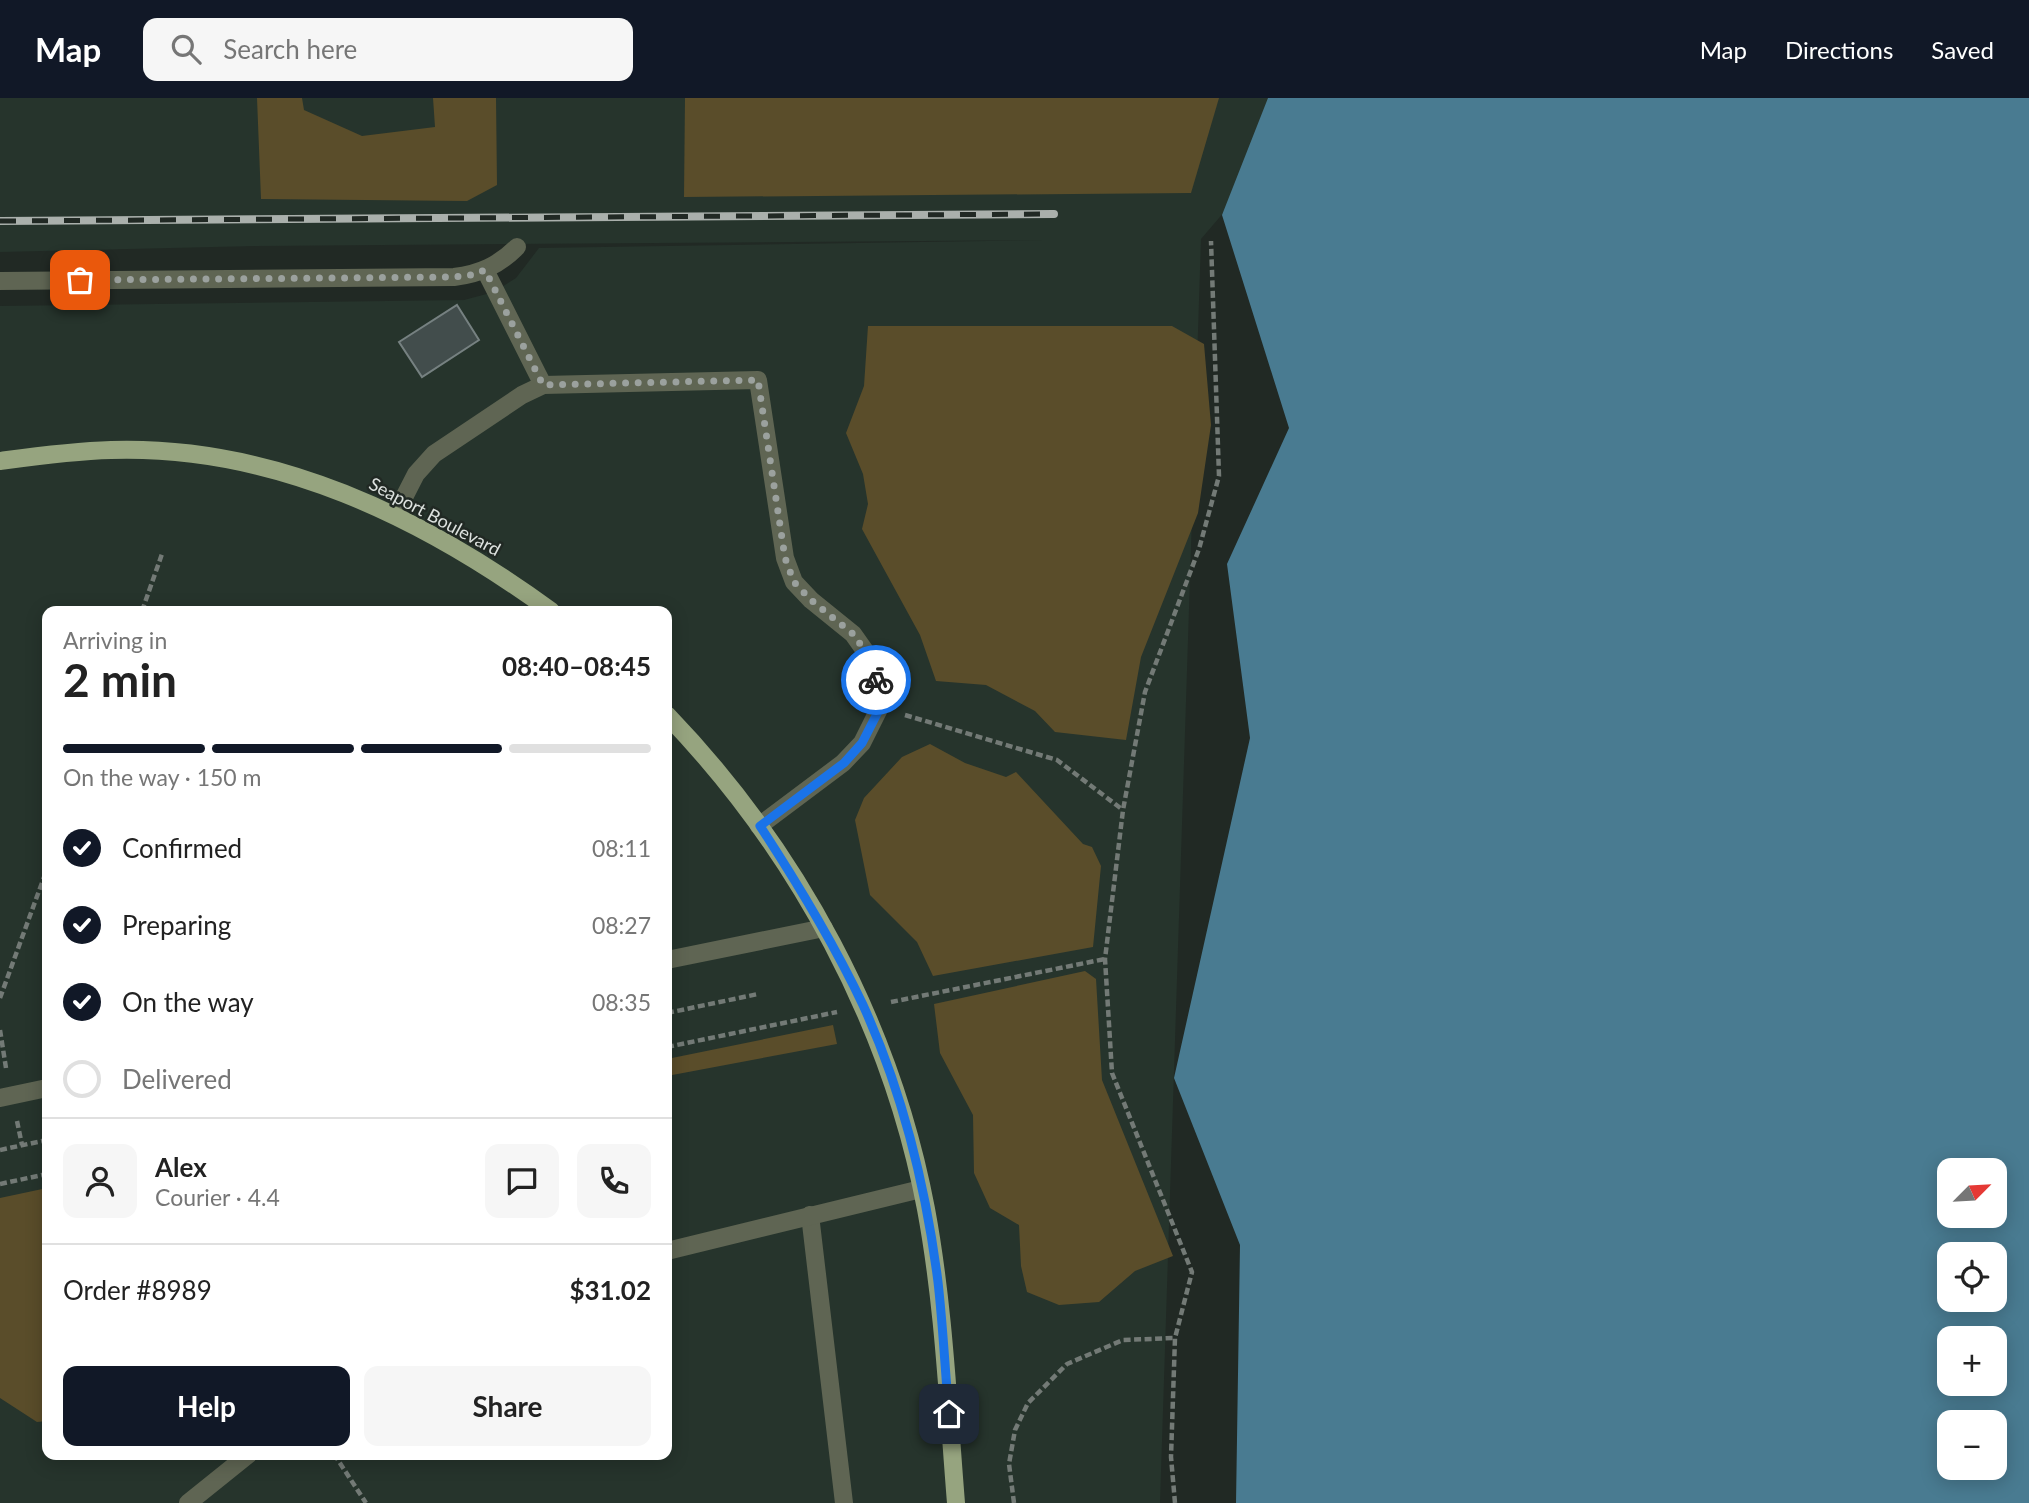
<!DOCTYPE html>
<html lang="en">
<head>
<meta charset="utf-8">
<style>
	:root { --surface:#fff; --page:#f6f6f6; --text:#222; --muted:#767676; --line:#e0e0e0; --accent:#111827 }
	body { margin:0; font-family:Lato,sans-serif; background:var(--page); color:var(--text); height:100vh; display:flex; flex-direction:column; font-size:26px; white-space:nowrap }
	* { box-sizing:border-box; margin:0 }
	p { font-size:23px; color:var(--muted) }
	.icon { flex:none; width:38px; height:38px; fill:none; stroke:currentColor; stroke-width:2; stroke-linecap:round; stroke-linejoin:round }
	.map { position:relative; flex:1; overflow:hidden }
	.side { position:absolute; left:42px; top:508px; width:630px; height:854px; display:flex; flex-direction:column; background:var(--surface); border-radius:14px; box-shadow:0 4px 18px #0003 }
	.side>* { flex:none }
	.needle { width:46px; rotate:66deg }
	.buttons { position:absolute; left:1937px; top:1060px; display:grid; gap:14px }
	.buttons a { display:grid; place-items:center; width:70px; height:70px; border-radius:14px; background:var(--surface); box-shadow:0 4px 18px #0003; font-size:35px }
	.pin { position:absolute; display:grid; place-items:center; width:60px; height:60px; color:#fff; margin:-30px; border-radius:14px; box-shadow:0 4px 10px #0006 }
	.courier { position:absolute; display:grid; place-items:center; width:70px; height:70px; margin:-35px; border:5px solid #1a73e8; border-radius:50%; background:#fff; color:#222; box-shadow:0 2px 9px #0007 }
	.head em { font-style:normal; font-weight:700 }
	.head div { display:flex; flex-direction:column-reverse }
	.head { display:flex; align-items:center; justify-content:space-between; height:119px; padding:0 21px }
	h1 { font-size:46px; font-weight:700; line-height:52px }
	.bar { display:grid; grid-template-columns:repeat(4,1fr); gap:10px 7px; align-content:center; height:84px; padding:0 21px }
	.bar i { height:9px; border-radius:5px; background:var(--line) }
	.bar .on { background:var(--accent) }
	.bar p { grid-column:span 4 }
	.line { display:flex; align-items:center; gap:18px; padding:0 21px; border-top:2px solid var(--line) }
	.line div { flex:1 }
	.round { display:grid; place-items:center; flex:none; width:74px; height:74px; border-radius:14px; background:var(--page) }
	ol { padding:0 21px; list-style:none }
	li { display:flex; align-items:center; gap:21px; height:77px }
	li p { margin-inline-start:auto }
	li .icon { padding:7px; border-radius:50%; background:var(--accent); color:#fff; stroke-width:4 }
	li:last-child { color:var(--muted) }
	li i { width:38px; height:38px; border:4px solid var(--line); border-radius:50% }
	.button { display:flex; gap:14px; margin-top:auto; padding:14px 21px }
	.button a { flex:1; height:80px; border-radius:14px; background:var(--accent); color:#fff; font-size:28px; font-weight:700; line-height:80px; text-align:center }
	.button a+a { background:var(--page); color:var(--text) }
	header { display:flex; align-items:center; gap:42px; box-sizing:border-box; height:98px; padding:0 35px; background:var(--accent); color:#fff }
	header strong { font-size:33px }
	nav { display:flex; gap:38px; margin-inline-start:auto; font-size:24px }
	.search { width:490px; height:63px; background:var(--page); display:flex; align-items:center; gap:18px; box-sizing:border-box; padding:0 24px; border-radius:14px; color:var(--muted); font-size:26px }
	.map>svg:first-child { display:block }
	.built { fill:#26342c; fill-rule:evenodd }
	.green { fill:#5a4d2a }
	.water { fill:#497b91; fill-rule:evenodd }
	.building { fill:#424d4c; stroke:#768181; stroke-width:2 }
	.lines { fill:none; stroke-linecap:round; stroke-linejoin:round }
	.path { stroke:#737a76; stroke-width:4.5; stroke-dasharray:7 3.5; stroke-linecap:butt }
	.minor { stroke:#5f6553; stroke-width:18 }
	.major { stroke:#96a47f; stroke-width:18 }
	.rail-casing { stroke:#aab0ac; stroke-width:8 }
	.rail { stroke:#212924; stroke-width:5; stroke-dasharray:16; stroke-linecap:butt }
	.done { stroke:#9ba19e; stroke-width:7; stroke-dasharray:0 12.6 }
	.route { stroke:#1a73e8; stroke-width:9 }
	.labels { text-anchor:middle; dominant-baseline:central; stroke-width:5; stroke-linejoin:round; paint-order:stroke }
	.street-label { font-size:18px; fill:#dde2df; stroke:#212924 }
</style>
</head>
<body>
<header>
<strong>Map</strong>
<div class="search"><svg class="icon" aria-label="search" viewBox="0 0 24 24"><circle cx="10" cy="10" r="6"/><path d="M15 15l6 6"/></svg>Search here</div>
<nav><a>Map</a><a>Directions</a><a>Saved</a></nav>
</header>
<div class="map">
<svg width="2029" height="1405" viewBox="0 0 2029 1405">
	<rect width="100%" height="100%" fill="#212924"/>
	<path class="built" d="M0,0H1274L1237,99L1201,141L1160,1405H0V208L464,202L494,194L516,180L539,150L1046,142L259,148L0,154ZM47,513H667V1356H47Z"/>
	<g class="green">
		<polygon points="257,0 302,0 304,12 362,38 435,29 433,0 496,0 497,87 467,103 261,101"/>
		<polygon points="685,0 1219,0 1191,95 684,99"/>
		<polygon points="868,228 1172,228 1204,246 1211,327 1198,415 1141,559 1126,642 1055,634 1035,613 986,587 936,583 920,537 862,431 868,406 863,376 846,335 864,288"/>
		<polygon points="930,646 965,665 1006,679 1016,674 1083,746 1092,749 1101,768 1093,849 933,878 917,844 870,797 855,722 864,700 902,659"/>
		<polygon points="1085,873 1096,881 1102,982 1173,1158 1135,1173 1099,1204 1059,1207 1027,1194 1021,1168 1019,1127 990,1110 974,1075 973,1017 940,955 934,906"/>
		<polygon points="833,927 837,946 667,978 667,961"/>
		<polygon points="47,1090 47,1323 37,1324 0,1300 0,1100"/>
	</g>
	<path class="water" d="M1268,0H2029V1405H1236L1240,1147L1174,980L1250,640L1227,466L1289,330L1222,117ZM1950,1073H1995V1118H1950ZM1950,1157H1995V1202H1950ZM1950,1241H1995V1286H1950ZM1950,1325H1995V1370H1950Z"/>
	<polygon class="building" points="457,207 479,242 422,279 399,244"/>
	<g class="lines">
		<g class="path">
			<polyline points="142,513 162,456"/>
			<polyline points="905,617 1057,662 1123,712"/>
			<polyline points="0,900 47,771"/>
			<polyline points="891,904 1105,861"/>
			<polyline points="667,915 758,896"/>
			<polyline points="0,932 6,970"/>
			<polyline points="667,949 837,914"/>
			<polyline points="17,1023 22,1047"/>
			<polyline points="0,1052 47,1042"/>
			<polyline points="0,1086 47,1076"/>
			<polyline points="334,1356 366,1405"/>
			<polyline points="1014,1405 1009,1366 1015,1332 1028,1305 1067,1266 1123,1242 1175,1240"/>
			<polyline points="1175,1405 1171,1359 1175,1240 1192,1174 1112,975 1105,861 1123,712 1145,594 1199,451 1219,378 1211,143"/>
		</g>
		<g class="minor">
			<polyline points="485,172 543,287"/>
			<path d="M0,183L454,179C480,176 499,167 517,149"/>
			<polyline points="395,417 416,376 434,356 522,297 543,287 758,282 785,460 794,484 811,502 853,536 870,560 878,589 880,609 862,645 843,665 759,728"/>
			<polyline points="667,862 824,830"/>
			<polyline points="0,1000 47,990"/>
			<polyline points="810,1117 844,1405"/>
			<polyline points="667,1153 921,1091"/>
			<polyline points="188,1405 249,1356"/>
		</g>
		<g class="major">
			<path d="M0,363C37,358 73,353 111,352C274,347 422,419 551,513"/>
			<path d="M667,617C797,752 891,926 926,1111C944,1208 948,1307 956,1405"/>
		</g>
		<g class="rail-casing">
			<polyline id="rail" points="0,123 1054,116"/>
		</g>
		<use href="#rail" class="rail"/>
	</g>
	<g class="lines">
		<polyline class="done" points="80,182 454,179 471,177 485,172 543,287 758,282 785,460 794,484 811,502 853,536 870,560 876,582"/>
		<path class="route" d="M876,582L880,610L862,645L844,665L760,728C798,786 833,844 863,907C902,993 926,1090 938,1184C943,1228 945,1272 949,1316"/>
	</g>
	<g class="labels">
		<g class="street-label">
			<text transform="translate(435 418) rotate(28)">Seaport Boulevard</text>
		</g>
	</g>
</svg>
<div class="buttons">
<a><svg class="needle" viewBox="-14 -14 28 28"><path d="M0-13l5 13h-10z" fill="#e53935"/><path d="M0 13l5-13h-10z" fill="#767676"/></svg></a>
<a><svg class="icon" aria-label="locate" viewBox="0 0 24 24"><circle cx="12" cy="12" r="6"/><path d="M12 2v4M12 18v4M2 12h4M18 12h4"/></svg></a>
<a>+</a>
<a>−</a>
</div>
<div class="pin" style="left:80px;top:182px;background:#ea580c"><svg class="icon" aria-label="bag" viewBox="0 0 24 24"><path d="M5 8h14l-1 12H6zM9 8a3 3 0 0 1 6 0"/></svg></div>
<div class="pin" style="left:949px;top:1316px;background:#1f2937"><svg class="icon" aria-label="home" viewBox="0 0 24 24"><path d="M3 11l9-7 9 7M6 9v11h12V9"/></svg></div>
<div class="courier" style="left:876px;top:582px"><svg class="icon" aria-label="bike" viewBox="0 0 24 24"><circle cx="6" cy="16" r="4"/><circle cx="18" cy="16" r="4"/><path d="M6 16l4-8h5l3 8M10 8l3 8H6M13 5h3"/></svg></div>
<section class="side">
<div class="head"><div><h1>2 min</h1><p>Arriving in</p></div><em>08:40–08:45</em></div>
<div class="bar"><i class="on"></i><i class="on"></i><i class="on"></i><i></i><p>On the way · 150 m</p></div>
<ol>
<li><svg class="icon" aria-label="check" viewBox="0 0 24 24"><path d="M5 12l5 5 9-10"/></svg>Confirmed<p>08:11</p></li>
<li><svg class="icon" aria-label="check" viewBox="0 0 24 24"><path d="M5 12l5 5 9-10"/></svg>Preparing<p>08:27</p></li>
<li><svg class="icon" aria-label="check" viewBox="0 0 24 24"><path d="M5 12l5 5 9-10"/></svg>On the way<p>08:35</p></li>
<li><i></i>Delivered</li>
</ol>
<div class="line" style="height:126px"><a class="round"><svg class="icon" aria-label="person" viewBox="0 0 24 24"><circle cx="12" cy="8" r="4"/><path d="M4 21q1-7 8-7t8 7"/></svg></a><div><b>Alex</b><p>Courier · 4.4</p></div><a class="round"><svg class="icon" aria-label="chat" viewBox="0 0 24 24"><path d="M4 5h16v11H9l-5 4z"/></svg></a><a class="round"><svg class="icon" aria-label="phone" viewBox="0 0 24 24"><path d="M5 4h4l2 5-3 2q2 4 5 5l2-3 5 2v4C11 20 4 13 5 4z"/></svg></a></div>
<div class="line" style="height:91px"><div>Order #8989</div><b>$31.02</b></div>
<div class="button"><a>Help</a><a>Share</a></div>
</section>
</div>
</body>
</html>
